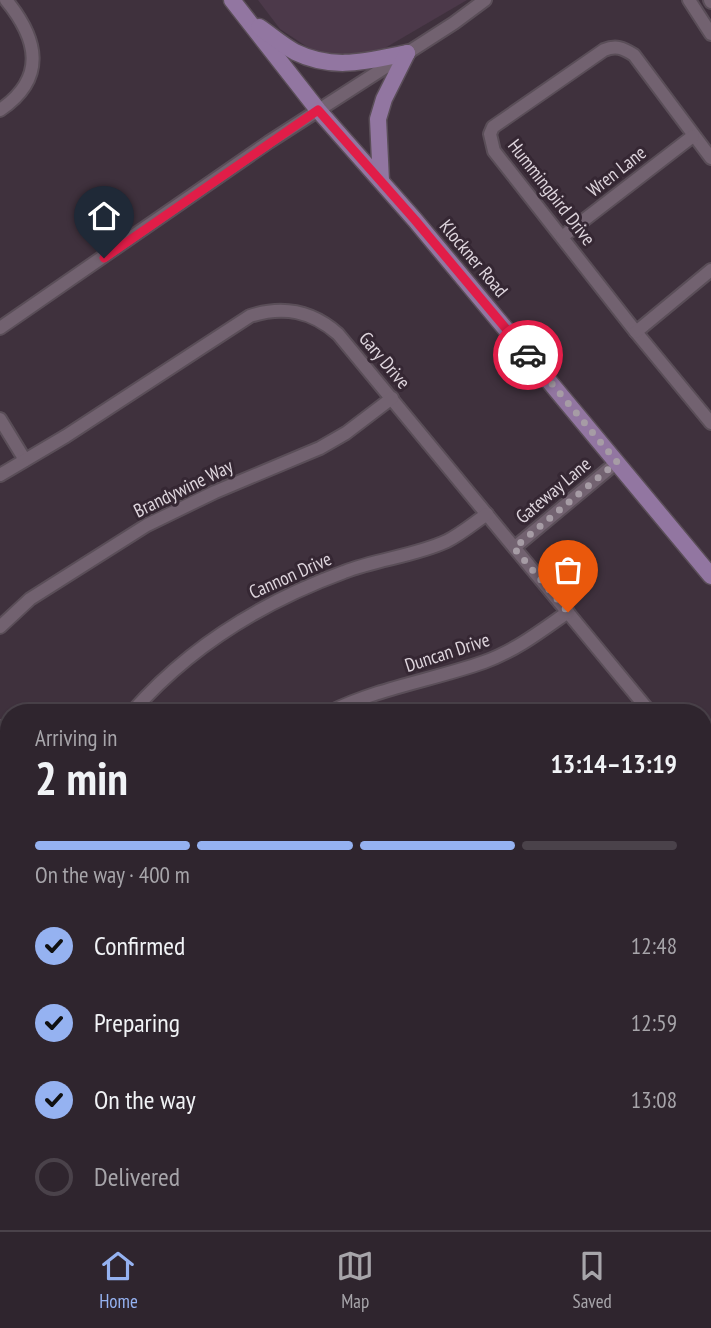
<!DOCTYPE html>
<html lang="en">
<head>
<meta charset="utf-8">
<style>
	:root { --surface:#2f252e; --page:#372d36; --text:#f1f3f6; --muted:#a7a5aa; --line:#4a424a; --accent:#95b2f1 }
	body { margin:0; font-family:"PT Sans Narrow",sans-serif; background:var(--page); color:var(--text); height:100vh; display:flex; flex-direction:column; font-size:26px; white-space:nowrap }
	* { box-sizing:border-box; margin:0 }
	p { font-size:23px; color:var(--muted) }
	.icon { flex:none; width:38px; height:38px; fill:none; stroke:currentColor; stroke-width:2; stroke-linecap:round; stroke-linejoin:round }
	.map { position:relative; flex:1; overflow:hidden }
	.drawer { position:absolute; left:0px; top:704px; width:712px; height:527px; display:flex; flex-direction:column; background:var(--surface); border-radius:28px 28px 0 0; box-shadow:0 2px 5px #0004,0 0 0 2px var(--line) }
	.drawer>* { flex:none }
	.pin { position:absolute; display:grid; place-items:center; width:60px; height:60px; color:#fff; margin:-72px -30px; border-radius:50% 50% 50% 0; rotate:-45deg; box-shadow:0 0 7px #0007 }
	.pin .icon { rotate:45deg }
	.courier { position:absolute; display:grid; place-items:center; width:70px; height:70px; margin:-35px; border:5px solid #e11d48; border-radius:50%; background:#fff; color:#222; box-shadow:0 2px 9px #0007 }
	.head em { font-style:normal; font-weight:600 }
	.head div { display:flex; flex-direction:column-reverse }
	.head { display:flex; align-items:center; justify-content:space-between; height:119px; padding:0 35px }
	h1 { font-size:46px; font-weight:600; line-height:52px }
	.bar { display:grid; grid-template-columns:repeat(4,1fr); gap:10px 7px; align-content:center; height:84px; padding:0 35px }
	.bar i { height:9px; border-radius:5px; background:var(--line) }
	.bar .on { background:var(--accent) }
	.bar p { grid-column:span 4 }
	ol { padding:0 35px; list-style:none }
	li { display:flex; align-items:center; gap:21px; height:77px }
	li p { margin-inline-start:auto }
	li .icon { padding:7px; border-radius:50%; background:var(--accent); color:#111; stroke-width:4 }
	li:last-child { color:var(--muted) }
	li i { width:38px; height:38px; border:4px solid var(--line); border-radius:50% }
	.dock { display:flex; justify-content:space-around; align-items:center; height:98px; border-top:2px solid var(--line); background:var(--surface); font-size:19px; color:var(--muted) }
	.dock a { display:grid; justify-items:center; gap:4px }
	.dock .on { color:var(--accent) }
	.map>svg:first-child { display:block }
	.built { fill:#4c394a }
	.forest { fill:url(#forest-firs) }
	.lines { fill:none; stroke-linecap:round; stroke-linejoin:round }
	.minor-casing { stroke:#5a4e58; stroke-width:16 }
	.major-casing { stroke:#5a4e58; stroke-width:19 }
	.minor { stroke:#726270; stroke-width:12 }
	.major { stroke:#9276a1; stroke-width:16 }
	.done { stroke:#a69ca5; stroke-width:7; stroke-dasharray:0 12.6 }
	.route { stroke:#e11d48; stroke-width:9 }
	.labels { text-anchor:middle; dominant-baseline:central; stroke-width:6; stroke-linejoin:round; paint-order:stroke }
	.street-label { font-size:19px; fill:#ded5dd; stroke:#352733 }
</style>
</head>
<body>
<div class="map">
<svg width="711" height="1230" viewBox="0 0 711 1230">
	<defs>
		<pattern id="forest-firs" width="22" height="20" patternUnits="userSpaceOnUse" patternTransform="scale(1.75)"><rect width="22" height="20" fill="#7e4a53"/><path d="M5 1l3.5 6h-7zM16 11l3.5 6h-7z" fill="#90636b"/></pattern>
	</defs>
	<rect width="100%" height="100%" fill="#3f313d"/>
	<g class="built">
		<polygon points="258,0 467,0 385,48 354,59 318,54 280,29"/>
		<polygon points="711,996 711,1230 435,1230 432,1222 704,1222 704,999"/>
	</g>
	<polygon class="forest" points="0,1086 9,1096 9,1222 184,1222 189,1230 0,1230"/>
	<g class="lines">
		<g class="minor-casing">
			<g id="minor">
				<polyline points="689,0 711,34"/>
				<polyline points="710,0 711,2"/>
				<path d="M0,110C47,78 38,39 6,0"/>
				<path d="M711,158L634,55C623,48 616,45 604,50L493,127L490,134L494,151L636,332L711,423"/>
				<polyline points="562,237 693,136"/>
				<polyline points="0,328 269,142 454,23 485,0"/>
				<polyline points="636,332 711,270"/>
				<polyline points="0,419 25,460"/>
				<path d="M0,475L66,436L250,316C284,305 312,311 338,334L650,712"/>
				<polyline points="515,547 617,462"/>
				<polyline points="0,627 30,599 147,525 215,492 320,448 346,433 392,398"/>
				<path d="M132,712C190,646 262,602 344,572C377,559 415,556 447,541C461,534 474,523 487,514"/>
				<path d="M330,712C378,688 433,680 484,662C515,651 541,631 568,612"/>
				<polyline points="0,727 9,730"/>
				<polyline points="704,789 704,816"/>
				<polyline points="0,864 9,867"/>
				<polyline points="704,983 711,980"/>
				<polyline points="0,1000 9,1005"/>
				<polyline points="344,1222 346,1230"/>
			</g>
		</g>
		<g class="major-casing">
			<g id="major">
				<polyline points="232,0 318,110 415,220 711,576"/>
				<path d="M259,27C271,35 282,45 295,52C334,71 367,61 407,53"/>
				<polyline points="381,181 378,119 384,99 407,53"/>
			</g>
		</g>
		<use href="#minor" class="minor"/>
		<use href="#major" class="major"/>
	</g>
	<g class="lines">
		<polyline class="done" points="528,355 617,462 514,548 568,612"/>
		<polyline class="route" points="104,258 318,110 415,220 528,355"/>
	</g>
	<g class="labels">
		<g class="street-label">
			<text transform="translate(616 171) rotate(-38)">Wren Lane</text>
			<text transform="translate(552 192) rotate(52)">Hummingbird Drive</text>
			<text transform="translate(474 258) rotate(50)">Klockner Road</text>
			<text transform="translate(385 360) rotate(50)">Gary Drive</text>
			<text transform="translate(183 488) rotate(-26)">Brandywine Way</text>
			<text transform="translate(553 490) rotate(-40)">Gateway Lane</text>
			<text transform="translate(290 575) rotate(-24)">Cannon Drive</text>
			<text transform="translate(447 652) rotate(-18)">Duncan Drive</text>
		</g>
	</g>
</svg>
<div class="pin" style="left:568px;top:612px;background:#ea580c"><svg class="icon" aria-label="bag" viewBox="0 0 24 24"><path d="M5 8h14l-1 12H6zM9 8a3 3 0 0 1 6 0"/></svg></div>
<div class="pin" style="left:104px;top:258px;background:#1f2937"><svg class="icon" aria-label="home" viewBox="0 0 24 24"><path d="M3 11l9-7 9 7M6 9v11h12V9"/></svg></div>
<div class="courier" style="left:528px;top:355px"><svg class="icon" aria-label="car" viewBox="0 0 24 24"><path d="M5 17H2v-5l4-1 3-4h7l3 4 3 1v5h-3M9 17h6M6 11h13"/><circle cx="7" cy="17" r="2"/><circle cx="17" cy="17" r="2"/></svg></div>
<section class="drawer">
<div class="head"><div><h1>2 min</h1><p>Arriving in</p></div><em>13:14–13:19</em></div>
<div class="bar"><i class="on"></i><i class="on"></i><i class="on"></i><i></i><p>On the way · 400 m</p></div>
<ol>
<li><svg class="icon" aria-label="check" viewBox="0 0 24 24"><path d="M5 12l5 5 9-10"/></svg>Confirmed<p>12:48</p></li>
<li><svg class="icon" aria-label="check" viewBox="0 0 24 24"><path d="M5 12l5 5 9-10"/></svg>Preparing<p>12:59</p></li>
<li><svg class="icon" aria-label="check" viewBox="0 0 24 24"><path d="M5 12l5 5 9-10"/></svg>On the way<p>13:08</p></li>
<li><i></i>Delivered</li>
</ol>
</section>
</div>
<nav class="dock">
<a class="on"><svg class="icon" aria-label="home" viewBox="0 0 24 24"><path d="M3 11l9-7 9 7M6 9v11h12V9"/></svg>Home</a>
<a><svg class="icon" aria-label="map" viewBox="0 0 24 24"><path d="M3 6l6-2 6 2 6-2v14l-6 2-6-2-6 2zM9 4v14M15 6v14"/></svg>Map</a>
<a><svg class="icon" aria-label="saved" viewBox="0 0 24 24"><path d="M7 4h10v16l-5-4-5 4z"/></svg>Saved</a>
</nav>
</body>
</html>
